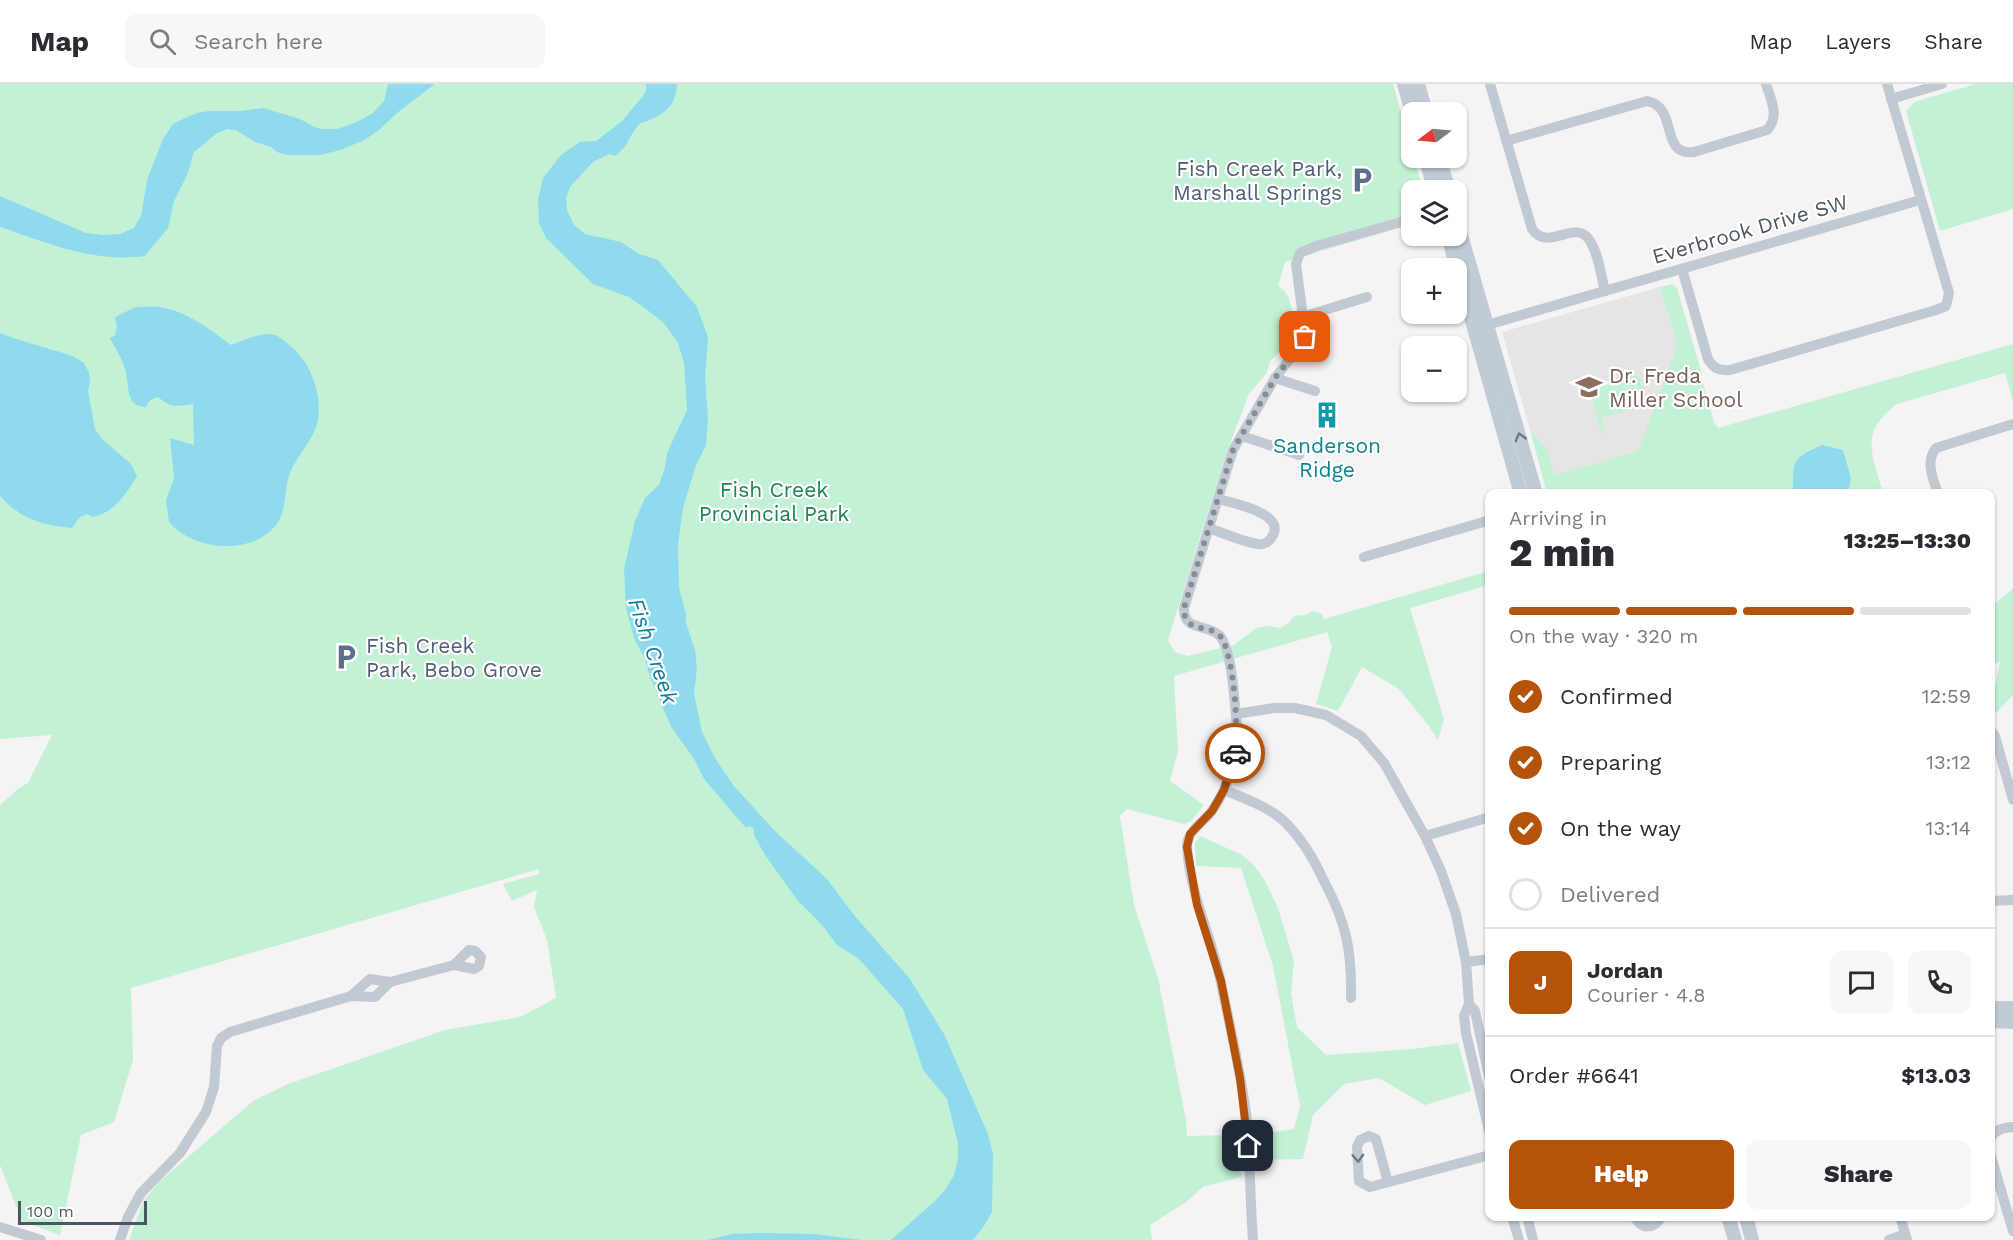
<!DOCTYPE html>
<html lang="en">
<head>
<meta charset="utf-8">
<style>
	:root { --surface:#fff; --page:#f7f7f7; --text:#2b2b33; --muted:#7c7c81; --line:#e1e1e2; --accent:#b45309 }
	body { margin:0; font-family:"Work Sans",sans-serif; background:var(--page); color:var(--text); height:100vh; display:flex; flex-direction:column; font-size:22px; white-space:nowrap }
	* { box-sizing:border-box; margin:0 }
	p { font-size:20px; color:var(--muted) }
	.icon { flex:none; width:33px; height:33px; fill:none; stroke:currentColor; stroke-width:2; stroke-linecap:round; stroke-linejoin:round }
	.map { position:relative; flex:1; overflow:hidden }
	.panel { position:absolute; left:1485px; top:405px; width:510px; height:732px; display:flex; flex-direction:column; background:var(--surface); border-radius:12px; box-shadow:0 2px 4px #0004 }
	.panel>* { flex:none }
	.needle { width:39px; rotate:254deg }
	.controls { position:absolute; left:1401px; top:18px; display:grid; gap:12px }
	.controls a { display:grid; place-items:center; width:66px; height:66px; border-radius:12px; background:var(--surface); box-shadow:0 2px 4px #0004; font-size:30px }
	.scale { position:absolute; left:18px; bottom:15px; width:129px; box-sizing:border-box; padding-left:6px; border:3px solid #4a5661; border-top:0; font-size:16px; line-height:21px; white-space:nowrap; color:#4a5661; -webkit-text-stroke:4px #fff; paint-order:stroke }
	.pin { position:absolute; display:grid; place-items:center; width:51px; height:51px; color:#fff; margin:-26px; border-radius:12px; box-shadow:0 3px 9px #0006 }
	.courier { position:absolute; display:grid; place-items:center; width:60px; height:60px; margin:-30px; border:4px solid #b45309; border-radius:50%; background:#fff; color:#222; box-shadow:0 2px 8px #0007 }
	.head em { font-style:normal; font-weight:800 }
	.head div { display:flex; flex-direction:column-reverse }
	.head { display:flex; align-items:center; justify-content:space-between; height:102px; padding:0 24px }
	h1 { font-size:39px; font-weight:800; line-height:45px }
	.bar { display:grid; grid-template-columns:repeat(4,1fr); gap:9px 6px; align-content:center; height:72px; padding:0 24px }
	.bar i { height:8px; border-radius:4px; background:var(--line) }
	.bar .on { background:var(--accent) }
	.bar p { grid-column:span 4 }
	.line { display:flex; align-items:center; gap:15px; padding:0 24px; border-top:2px solid var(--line) }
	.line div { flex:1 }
	.round { display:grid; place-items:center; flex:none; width:63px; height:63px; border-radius:12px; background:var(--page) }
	ol { padding:0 24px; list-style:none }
	li { display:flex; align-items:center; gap:18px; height:66px }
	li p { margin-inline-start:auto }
	li .icon { padding:6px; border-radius:50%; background:var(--accent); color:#fff; stroke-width:4 }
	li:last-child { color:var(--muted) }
	li i { width:33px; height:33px; border:3px solid var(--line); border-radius:50% }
	.action { display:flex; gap:12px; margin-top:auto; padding:12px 24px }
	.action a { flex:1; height:69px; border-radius:12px; background:var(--accent); color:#fff; font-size:24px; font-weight:800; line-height:69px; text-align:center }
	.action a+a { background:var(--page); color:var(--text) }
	header { display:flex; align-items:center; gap:36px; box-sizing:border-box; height:84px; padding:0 30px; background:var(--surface); border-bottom:2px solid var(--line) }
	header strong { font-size:28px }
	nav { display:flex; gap:33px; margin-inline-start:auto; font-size:21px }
	.search { width:420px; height:54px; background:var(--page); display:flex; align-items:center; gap:15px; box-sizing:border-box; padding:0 21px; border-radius:12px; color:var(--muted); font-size:22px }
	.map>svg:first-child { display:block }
	.education { fill:#e6e4e5 }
	.green { fill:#c3f1d5 }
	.water { fill:#90daee }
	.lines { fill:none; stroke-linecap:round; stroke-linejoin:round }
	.street { stroke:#c1cad2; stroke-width:10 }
	.secondary { stroke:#c1cbd6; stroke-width:14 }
	.oneway { stroke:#6e7984 }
	.oneway2 { stroke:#6e7983 }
	.done { stroke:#868d94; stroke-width:6; stroke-dasharray:0 10.8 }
	.route { stroke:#b45309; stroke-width:8 }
	.labels { text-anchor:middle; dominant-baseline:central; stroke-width:4.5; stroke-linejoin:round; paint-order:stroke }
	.service-label { font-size:21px; fill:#4e5e75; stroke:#fff; text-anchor:end }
	.street-label { font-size:21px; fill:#4a5661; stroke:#fff }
	.education-label { font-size:21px; fill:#785e54; stroke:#fff; text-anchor:start }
	.culture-label { font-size:21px; fill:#0d838f; stroke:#fff }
	.park-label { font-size:21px; fill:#17864f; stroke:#fff }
	.water-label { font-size:22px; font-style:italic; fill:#0c7c9b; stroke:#fff }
</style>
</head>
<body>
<header>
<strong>Map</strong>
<div class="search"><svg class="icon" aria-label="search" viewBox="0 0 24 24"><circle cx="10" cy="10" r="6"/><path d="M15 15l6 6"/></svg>Search here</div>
<nav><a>Map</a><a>Layers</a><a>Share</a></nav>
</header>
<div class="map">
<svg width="2013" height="1156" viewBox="0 0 2013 1156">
	<rect width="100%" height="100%" fill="#f5f3f3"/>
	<polygon class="education" points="1660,203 1677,261 1638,367 1555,391 1547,364 1530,346 1502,248"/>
	<g class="green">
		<polygon points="0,0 1393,0 1411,65 1412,74 1414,74 1423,106 1412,106 1411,140 1285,178 1278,202 1285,208 1289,214 1296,247 1293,255 1271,276 1266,290 1249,310 1227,367 1168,556 1175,568 1188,572 1234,561 1256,544 1268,542 1280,544 1289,539 1294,532 1306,531 1313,527 1321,529 1324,535 1489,487 1489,501 1410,524 1444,635 1438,656 1429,642 1399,605 1362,583 1338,627 1316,620 1332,563 1327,548 1174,592 1178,667 1170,697 1204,721 1191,737 1184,740 1127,725 1120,732 1134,821 1158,894 1186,1036 1187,1052 1239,1051 1241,1093 1203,1103 1186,1118 1150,1141 1152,1156 129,1156 143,1118 158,1099 253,1017 288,1000 445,946 520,933 556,914 547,856 534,823 537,806 512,817 503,800 539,790 539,785 131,904 133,976 114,1038 81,1051 60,1151 22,1137 0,1081 0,721 19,704 28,699 52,651 0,655"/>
		<polygon points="1975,0 2013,0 2013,125 1940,147 1906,27 1914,18"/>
		<path d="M1673,200L1677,204L1702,290L1701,291L1714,338L1718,344L2013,260V318L2005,289L1897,320C1859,348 1872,370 1883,409H1547L1530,346L1547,364L1555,391L1638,367L1677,261L1660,203Z"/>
		<polygon points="1632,291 1639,293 1644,304 1635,316 1625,319 1627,326 1601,334 1604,349 1601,350 1589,304 1618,295 1621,297"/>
		<polygon points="2013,504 2013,611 1996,629 1991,625 1991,622 2000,578 1991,580 1991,523"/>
		<polygon points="1200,752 1242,771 1253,780 1264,795 1278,824 1294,877 1291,909 1297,943 1326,971 1412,965 1458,959 1471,1007 1425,1021 1379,994 1344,1000 1313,1031 1303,1075 1255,1076 1254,1051 1294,1045 1300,1022 1273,882 1241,784 1196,782 1195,759"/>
	</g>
	<g class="water">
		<path d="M388,0H435L397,29L378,47L364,56L341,66L319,71H287L277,68L271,63L255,58L236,46L227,45L217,49L194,68L187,91L174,117L168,144L145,172C93,179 48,159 0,143V112L86,149L104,151L120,150L134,144L137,138L141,132L147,96L163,55L173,40L181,36L197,29L209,27H242L263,24L300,35L314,43L322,45H337L357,38L373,29L384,17Z"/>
		<path d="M646,0H677C676,19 668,28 650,36C646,38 640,38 638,42C627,54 631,60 615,72L609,70L593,78L570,103L566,114L567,126L574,141L585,150L621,158L639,170L658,176L697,223L708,253L705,294L708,333L706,361L696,381L683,424L678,460L679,504L686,530V539L695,566L697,584L694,610L702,648L715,674L733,701L776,748L827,795L854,831L910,895L944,950L988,1050L993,1070L992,1128L984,1142L973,1156H891L935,1117L945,1106L954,1091L958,1075V1060L947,1015L923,986L903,925L858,874L837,861L822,841L798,817L765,771L754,751V745L749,742L746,744L704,695L694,675L672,644L660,618L659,610L651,596L645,575L634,554L626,524L624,485L635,437L645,414L659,401L665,384L667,369L687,326L684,279L678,259L663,238L646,225L629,213L593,200L546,154L539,139L538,116L543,94L561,71L580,58L596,57L621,38L643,12L646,7Z"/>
		<path d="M136,223C144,223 152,222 160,223C186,227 210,245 231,261C243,257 263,247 275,251C279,252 284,257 287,259C310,276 322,307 318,336C314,356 297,371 290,389C284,404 287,424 278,438C255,473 193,467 169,438L166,416L174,394L170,354L194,361L193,320C176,322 172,325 158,313L150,316L146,323C124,323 130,300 125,285C122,274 115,264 110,254L115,251L117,243L115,233Z"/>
		<path d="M0,249L16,255L70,271L83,278L89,288L90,298L88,307L95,345L102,355L131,380L137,392C126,410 115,428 93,433L87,430L79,434L72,444C42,441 20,435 0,412Z"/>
		<path d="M1822,361L1843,366L1851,394L1848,409H1793C1793,376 1791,375 1822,361Z"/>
		<polygon points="759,1149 814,1150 862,1156 708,1156 732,1150"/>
	</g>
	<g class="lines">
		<g class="street">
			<path d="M1490,0L1532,145C1549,169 1576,133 1590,157C1599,171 1601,192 1605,207"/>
			<polyline points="1891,15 1942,0"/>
			<path d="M1506,57L1647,17C1679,23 1659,73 1694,68L1767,46C1780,32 1771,16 1766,0"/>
			<path d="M1682,185L1708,275C1713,284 1719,287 1730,286L1936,226L1946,222L1949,209L1887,0"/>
			<polyline points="1302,233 1367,213"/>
			<polyline points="1480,243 1920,116"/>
			<polyline points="1275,294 1315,307"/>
			<polyline points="1242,352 1299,371"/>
			<path d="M1938,410C1933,394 1925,378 1936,364L2013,340"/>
			<path d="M1209,444C1219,448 1255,462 1263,460C1267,459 1271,455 1273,451C1285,429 1232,419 1218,415"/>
			<polyline points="1364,473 1490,436"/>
			<polyline points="1236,630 1274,624 1295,624 1326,631 1361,652 1384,679 1425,752 1441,787 1456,830 1466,878 1469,920 1464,932 1466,949 1490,1051"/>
			<polyline points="1990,645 1995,652 2013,716"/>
			<path d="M1224,706C1244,714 1269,723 1285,738C1302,755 1313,773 1323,795C1346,838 1352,865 1351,914"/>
			<polyline points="1425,752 1490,733"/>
			<polyline points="1990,817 2013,816"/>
			<polyline points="1466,878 1490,875"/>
			<polyline points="351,912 370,895 390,898 454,881 474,885 479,882 481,873 475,867 469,866 454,881"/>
			<polyline points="1469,920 1475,927 1490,997"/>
			<path d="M1990,1054C1996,1045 2003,1044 2013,1043"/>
			<polyline points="1990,1069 2013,1147"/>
			<polyline points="1388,1098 1376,1055 1369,1052 1360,1056 1357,1063 1359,1097 1370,1103 1490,1071"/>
			<polyline points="1512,1132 1519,1156"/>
			<polyline points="1527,1132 1533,1156"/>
			<path d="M1634,1132C1641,1146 1654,1146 1662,1132"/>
			<polyline points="1900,1132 1907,1156"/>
			<polyline points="0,1143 41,1156"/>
			<polyline points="120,1156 128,1133 141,1109 180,1069 206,1028 214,1003 217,962 221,954 230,948 351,912 375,913 390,898"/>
			<path d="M1253,1156C1250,1114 1250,1071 1246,1029C1240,985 1230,942 1221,899C1212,853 1190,811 1187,763C1186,748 1204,738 1212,727C1231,700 1239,665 1236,632C1234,613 1232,567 1220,552C1208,539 1183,548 1184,524L1233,366L1275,294L1304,257L1305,248L1296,180L1300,169L1316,162L1412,135"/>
			<polyline points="1889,1156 1905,1150"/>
		</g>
		<g class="secondary">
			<polyline points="1404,0 1412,28"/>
			<polyline points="1418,0 1426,28"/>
			<polyline points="1425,74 1435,106"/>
			<polyline points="1439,74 1449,106"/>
			<polyline points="1456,134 1536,410"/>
			<polyline points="1448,152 1521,410"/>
			<polyline points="1990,924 2013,924"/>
			<polyline points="1990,937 2013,938"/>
			<polyline points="1728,1132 1735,1156"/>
			<polyline points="1746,1132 1752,1156"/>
		</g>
	</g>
	<defs><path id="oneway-chevron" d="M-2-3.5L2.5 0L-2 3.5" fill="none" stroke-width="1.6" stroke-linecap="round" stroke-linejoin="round" transform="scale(1.5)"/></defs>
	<use class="oneway" href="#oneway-chevron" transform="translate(1520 353) rotate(-106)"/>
	<use class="oneway2" href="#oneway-chevron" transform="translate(1358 1074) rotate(87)"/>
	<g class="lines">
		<path class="done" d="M1235,669C1239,647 1234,572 1221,553C1211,539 1183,551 1184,524L1233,366L1275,294L1302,260L1305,253"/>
		<polyline class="route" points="1235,669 1224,706 1212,727 1190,750 1187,763 1197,821 1221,897 1240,994 1248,1062"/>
	</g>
	<defs>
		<g id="parking-bare" transform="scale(2.07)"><path d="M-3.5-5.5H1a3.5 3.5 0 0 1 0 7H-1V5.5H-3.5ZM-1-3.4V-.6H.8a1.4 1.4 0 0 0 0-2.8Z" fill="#5c6f8a" stroke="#fff" stroke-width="2.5" paint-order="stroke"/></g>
		<g id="school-bare" transform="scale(2.07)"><path d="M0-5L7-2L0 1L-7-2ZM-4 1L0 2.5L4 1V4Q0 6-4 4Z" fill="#8d6e63" stroke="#fff" stroke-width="2.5" paint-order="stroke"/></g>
		<g id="building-bare" transform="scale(2.07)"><path d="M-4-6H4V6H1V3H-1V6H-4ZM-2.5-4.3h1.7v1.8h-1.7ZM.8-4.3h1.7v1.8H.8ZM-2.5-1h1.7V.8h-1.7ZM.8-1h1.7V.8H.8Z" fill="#0f9aa8" stroke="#fff" stroke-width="2.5" paint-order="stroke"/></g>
	</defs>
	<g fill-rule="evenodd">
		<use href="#parking-bare" x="1362" y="96"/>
		<use href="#school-bare" x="1589" y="303"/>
		<use href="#building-bare" x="1327" y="331"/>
		<use href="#parking-bare" x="346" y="573"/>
	</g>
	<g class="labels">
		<g class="service-label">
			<text x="1342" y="84">Fish Creek Park,<tspan x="1342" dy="24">Marshall Springs</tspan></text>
			<text x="366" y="561" text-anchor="start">Fish Creek<tspan x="366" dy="24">Park, Bebo Grove</tspan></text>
		</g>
		<g class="street-label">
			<text transform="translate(1750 145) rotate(-16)">Everbrook Drive SW</text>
		</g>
		<g class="education-label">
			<text x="1609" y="291">Dr. Freda<tspan x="1609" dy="24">Miller School</tspan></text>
		</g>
		<g class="culture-label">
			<text x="1327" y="361">Sanderson<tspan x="1327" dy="24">Ridge</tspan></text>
		</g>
		<g class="park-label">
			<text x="774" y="405">Fish Creek<tspan x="774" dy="24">Provincial Park</tspan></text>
		</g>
		<g class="water-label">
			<text transform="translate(653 567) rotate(71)">Fish Creek</text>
		</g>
	</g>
</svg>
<div class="controls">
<a><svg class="needle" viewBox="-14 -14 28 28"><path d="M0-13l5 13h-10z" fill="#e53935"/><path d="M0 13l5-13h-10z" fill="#7c7c81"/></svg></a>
<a><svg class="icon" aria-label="layers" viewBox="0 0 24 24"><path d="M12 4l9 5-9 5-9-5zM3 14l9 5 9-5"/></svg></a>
<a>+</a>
<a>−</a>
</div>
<div class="scale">100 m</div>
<div class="pin" style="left:1305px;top:253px;background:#ea580c"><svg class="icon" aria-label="bag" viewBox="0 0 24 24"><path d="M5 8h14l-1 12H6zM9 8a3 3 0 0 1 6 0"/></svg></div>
<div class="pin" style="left:1248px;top:1062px;background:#1f2937"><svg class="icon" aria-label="home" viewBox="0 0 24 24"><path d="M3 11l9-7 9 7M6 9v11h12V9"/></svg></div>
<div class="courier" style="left:1235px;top:669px"><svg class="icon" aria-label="car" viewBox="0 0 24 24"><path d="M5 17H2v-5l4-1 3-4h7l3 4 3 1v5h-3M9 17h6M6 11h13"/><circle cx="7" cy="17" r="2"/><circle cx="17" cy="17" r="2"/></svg></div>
<section class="panel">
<div class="head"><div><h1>2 min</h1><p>Arriving in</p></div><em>13:25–13:30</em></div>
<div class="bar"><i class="on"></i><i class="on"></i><i class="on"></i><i></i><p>On the way · 320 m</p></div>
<ol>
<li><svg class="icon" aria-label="check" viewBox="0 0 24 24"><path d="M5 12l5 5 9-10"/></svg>Confirmed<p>12:59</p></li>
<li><svg class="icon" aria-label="check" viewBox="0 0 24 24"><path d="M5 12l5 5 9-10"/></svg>Preparing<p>13:12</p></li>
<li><svg class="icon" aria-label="check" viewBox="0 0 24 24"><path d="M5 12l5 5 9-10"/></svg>On the way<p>13:14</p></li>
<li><i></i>Delivered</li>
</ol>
<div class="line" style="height:108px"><b class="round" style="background:var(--accent);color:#fff">J</b><div><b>Jordan</b><p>Courier · 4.8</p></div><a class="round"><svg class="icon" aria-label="chat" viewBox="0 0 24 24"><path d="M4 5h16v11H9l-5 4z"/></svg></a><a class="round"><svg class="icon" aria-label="phone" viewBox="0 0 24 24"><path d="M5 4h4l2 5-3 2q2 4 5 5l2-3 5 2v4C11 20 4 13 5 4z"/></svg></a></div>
<div class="line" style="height:78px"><div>Order #6641</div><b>$13.03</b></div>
<div class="action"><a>Help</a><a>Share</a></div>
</section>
</div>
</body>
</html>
